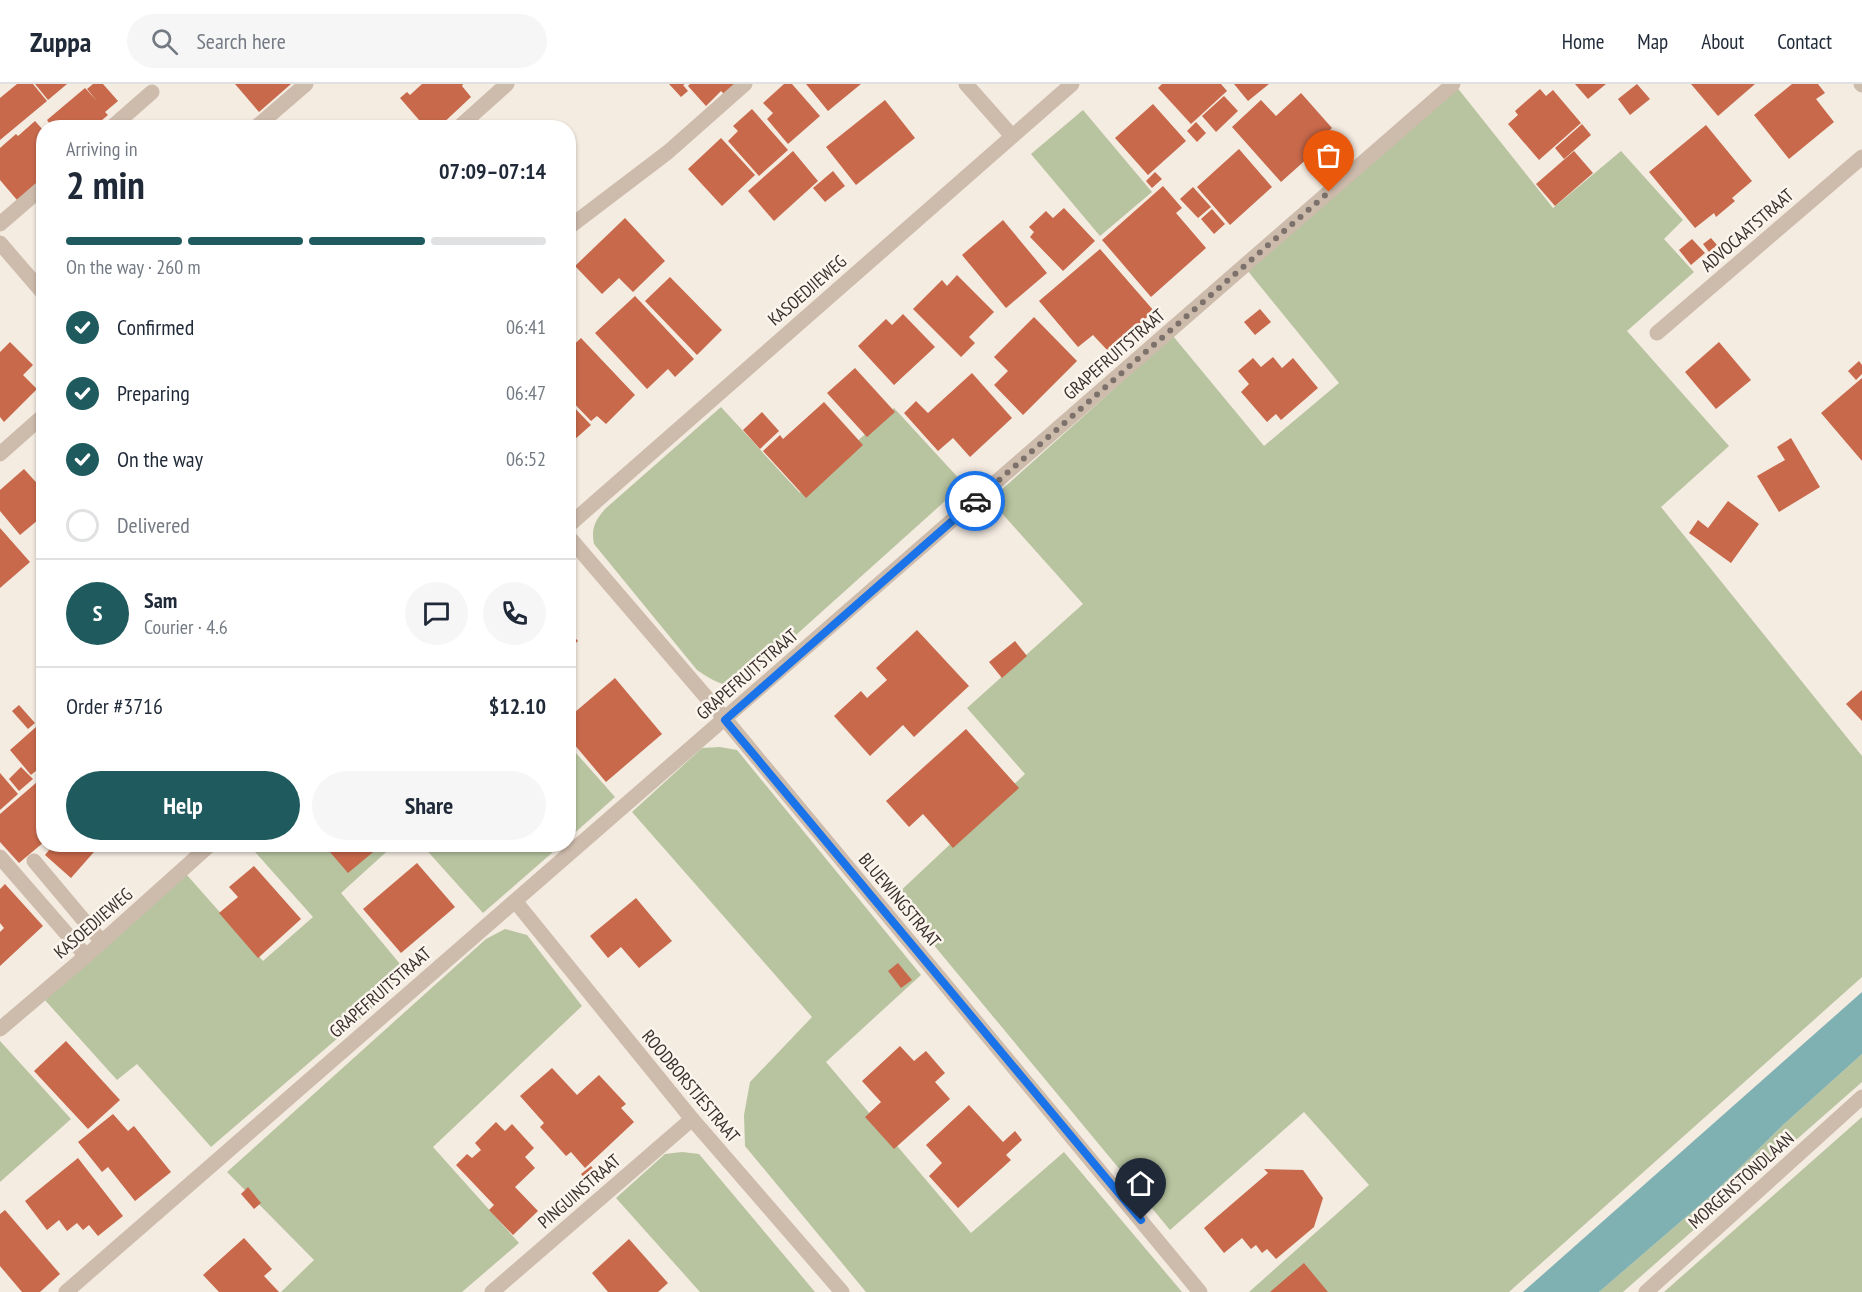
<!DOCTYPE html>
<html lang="en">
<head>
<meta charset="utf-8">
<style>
	:root { --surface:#fff; --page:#f6f6f7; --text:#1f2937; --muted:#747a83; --line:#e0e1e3; --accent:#1f5a5e }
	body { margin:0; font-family:"PT Sans Narrow",sans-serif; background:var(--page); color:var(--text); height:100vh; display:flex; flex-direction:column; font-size:22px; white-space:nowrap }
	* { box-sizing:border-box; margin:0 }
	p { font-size:20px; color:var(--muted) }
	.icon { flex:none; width:33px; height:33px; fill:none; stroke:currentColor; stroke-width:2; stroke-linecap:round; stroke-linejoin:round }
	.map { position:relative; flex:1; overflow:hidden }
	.side { position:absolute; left:36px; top:36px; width:540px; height:732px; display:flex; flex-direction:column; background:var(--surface); border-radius:24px; box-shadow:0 2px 4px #0004 }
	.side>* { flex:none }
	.pin { position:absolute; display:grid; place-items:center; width:51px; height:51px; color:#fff; margin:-62px -26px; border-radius:50% 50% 50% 0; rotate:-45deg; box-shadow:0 0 6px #0007 }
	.pin .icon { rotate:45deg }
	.courier { position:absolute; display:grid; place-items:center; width:60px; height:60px; margin:-30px; border:4px solid #1a73e8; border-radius:50%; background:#fff; color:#222; box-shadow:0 2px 8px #0007 }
	.overview em { font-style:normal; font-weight:800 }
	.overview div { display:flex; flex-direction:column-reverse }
	.overview { display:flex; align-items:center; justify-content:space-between; height:102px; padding:0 30px }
	h1 { font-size:39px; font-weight:800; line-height:45px }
	.bar { display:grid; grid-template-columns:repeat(4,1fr); gap:9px 6px; align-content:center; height:72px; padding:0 30px }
	.bar i { height:8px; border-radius:4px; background:var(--line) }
	.bar .current { background:var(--accent) }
	.bar p { grid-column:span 4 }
	.line { display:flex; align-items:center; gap:15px; padding:0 30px; border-top:2px solid var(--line) }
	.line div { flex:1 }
	.round { display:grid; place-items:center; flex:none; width:63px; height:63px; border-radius:32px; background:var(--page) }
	ol { padding:0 30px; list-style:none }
	li { display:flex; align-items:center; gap:18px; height:66px }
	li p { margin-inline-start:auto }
	li .icon { padding:6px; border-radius:50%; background:var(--accent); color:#fff; stroke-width:4 }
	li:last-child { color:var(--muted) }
	li i { width:33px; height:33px; border:3px solid var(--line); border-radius:50% }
	.action { display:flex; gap:12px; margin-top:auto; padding:12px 30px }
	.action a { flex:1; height:69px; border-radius:36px; background:var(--accent); color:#fff; font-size:24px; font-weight:800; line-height:69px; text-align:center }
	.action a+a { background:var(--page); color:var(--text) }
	header { display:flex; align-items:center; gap:36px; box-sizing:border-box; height:84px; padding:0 30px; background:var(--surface); border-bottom:2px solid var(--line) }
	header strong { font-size:28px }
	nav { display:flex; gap:33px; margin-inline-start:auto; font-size:21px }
	.search { width:420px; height:54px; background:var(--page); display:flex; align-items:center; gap:15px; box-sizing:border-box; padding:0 21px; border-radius:33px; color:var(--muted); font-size:22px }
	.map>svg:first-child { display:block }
	.green { fill:#b8c4a0 }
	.water { fill:#7fb0b2 }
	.building { fill:#c8694b }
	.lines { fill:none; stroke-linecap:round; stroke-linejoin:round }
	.minor { stroke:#cdbbac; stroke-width:15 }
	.done { stroke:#7c716b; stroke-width:6; stroke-dasharray:0 10.8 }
	.route { stroke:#1a73e8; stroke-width:8 }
	.labels { text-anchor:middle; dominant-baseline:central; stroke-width:5; stroke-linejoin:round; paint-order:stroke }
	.street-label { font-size:18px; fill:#3b302b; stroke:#fbf5ee }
</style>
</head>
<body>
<header>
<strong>Zuppa</strong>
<div class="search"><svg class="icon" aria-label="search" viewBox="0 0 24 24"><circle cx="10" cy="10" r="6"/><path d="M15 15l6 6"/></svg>Search here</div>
<nav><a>Home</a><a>Map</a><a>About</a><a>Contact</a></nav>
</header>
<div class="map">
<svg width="1862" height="1208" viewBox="0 0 1862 1208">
	<rect width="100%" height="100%" fill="#f4ebe1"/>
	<g class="green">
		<polygon points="1456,2 1553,124 1621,67 1683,136 1664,155 1694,188 1627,247 1729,362 1661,423 1862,672 1862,893 1509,1208 1249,1208 1369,1101 1304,1028 1170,1146 894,813 1025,690 967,624 1083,520 990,416 1173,252 1264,362 1339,299 1247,186"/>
		<polygon points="1083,26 1152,108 1100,152 1031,70"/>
		<path d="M721,323L800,409L894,324L964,400L738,603C721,601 711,596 697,586L594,460C591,444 595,437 605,425Z"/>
		<polygon points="568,660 615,713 569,754 568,754"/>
		<polygon points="720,663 737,666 921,891 826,978 971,1149 1064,1068 1182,1208 866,1208 745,1062 744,1031 750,998 812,933 632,728 702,664"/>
		<polygon points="249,761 394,761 341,809 410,892 211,1063 137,980 117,996 44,915 186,790 263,877 313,833"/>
		<polygon points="422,761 561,761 483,829"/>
		<polygon points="505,845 527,851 582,922 433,1063 519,1159 462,1208 281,1208 314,1176 227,1088 486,855"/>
		<polygon points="0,957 71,1035 0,1098"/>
		<polygon points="1862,970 1862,998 1623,1208 1599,1208 1715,1108 1783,1041"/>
		<polygon points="1862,1033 1862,1208 1664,1208"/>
		<polygon points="682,1068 699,1070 815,1208 700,1208 616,1114 665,1070"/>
	</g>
	<polygon class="water" points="1862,908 1862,970 1783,1041 1715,1108 1599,1208 1523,1208"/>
	<g class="building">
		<polygon points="17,0 33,0 47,17 0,56 0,14"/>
		<polygon points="35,0 67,0 48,16"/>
		<polygon points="93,0 103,0 118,17 105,28 108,31 95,42 96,44 53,44 47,36 85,4 97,17 87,5"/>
		<polygon points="235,0 291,0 259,28"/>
		<polygon points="422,0 463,0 462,2 471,13 438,44 426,44 400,14 407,8 410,11"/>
		<polygon points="669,0 685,0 683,1 688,7 681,13"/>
		<polygon points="690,0 738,0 726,12 721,7 706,22 688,2"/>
		<polygon points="784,0 792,0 820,32 788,60 767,35 773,29 763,19"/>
		<polygon points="806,0 861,0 828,27"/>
		<polygon points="1162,0 1221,0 1227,7 1191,40 1158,4"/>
		<polygon points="1234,0 1269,0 1248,17"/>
		<polygon points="1575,0 1606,0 1588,15"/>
		<polygon points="1637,0 1650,15 1630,31 1618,15"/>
		<polygon points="1691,0 1755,0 1718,32"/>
		<polygon points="1792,0 1818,0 1825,9 1816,15 1834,38 1789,75 1754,31"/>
		<polygon points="1540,5 1546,12 1553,6 1581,39 1539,76 1508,40 1518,31 1515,27"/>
		<polygon points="1301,9 1332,44 1315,60 1319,64 1281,98 1232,43 1261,16 1276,32"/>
		<polygon points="1224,12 1238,27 1216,48 1202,32"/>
		<polygon points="885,16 915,54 856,101 826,63"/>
		<polygon points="1153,20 1186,57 1148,91 1115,54"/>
		<polygon points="752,25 788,66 759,92 728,57 738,47 733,42"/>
		<polygon points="35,37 44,47 44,93 17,116 0,96 0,64 16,50 18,52"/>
		<polygon points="1196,38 1206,49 1197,58 1187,47"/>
		<polygon points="1582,40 1591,51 1564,75 1555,64"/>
		<polygon points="1706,41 1752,97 1732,114 1735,117 1716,133 1714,129 1695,144 1649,88"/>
		<polygon points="721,54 755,91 722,122 688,85"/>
		<polygon points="1239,65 1272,103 1230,141 1197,103"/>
		<polygon points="793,67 818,97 774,137 748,107"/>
		<polygon points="1574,67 1593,89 1555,122 1536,100"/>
		<polygon points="833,87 845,102 825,118 813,104"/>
		<polygon points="1155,88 1162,95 1152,104 1146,97"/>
		<polygon points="1163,102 1182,124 1176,129 1206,164 1151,213 1102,156"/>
		<polygon points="1193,103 1211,123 1198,134 1180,115"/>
		<polygon points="1064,124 1095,157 1063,187 1030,153 1034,148 1029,143 1046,127 1053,134"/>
		<polygon points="1212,125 1225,140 1214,150 1201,135"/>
		<polygon points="625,134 665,177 633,208 619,194 602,210 575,182"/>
		<polygon points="1003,136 1047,189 1006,224 962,171"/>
		<polygon points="1711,154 1717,161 1709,168 1703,160"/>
		<polygon points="1692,155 1705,169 1691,181 1679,166"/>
		<polygon points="1100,165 1154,227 1108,267 1093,251 1078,263 1039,217"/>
		<polygon points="957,191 994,228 969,253 975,259 961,273 913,225 942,196 947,202"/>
		<polygon points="670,193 722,246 697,271 645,217"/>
		<polygon points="635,212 694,275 675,293 668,285 647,305 595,249"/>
		<polygon points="1260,225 1271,238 1255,251 1244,238"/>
		<polygon points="903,230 935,263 894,301 858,262 886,235 892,241"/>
		<polygon points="1034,233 1077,277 1023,331 994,301 1008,287 994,273"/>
		<polygon points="581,254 635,311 606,340 597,332 591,337 568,313 568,266"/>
		<polygon points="10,258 33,281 23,291 37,305 4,338 0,333 0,268"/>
		<polygon points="1719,258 1751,296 1716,325 1685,288"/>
		<polygon points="1273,273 1282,284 1293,274 1318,304 1281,336 1276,330 1267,338 1241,308 1249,300 1238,287 1253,274 1261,283"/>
		<polygon points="1859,277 1862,281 1862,290 1856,296 1848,287"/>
		<polygon points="855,284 895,328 867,353 827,309"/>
		<polygon points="972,289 1012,334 970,373 953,354 938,367 904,329 916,317 928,329"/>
		<polygon points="1862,294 1862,377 1821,329"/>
		<polygon points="568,317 591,341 574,356 568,349"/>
		<polygon points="824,318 863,361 806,414 763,367 780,351 783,355"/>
		<polygon points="762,328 779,347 760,365 743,346"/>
		<polygon points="1791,354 1820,403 1779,428 1757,392 1785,376 1777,363"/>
		<polygon points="24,385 44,407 44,431 20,451 0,427 0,406"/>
		<polygon points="1728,417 1759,440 1731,479 1689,449 1698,436 1708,444"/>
		<polygon points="0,444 30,478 0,504"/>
		<polygon points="568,546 578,557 568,566"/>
		<polygon points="917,546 969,602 914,653 903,641 870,672 834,632 861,607 867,614 887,596 876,584"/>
		<polygon points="1015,557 1027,572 1002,594 989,578"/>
		<polygon points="615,594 662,650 606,698 568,653 568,634"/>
		<polygon points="1862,606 1862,637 1846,620"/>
		<polygon points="19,621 35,639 28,645 12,627"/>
		<polygon points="36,643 44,651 44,680 31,691 10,666"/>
		<polygon points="966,645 1019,704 953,764 923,730 909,743 886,717"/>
		<polygon points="21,683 33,695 19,707 9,695"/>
		<polygon points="0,689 18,710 0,726"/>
		<polygon points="44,692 44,758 19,779 0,758 0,730"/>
		<polygon points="54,760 101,760 71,794 45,771"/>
		<polygon points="323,760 375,760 378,764 348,789"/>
		<polygon points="417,779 455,823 401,869 363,825"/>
		<polygon points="254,782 301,835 258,874 219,829 238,813 229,803"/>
		<polygon points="5,800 43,842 0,882 0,848 4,844 0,839 0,805"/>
		<polygon points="636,814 672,857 639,884 621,863 608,874 590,852"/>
		<polygon points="898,879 912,896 901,904 888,887"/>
		<polygon points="66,957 120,1016 88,1045 34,987"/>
		<polygon points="900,962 914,977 926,967 945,989 935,998 950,1015 894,1065 865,1033 881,1018 862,997"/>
		<polygon points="552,984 577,1011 599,991 626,1020 621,1024 634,1038 585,1084 571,1068 566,1072 540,1043 544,1039 520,1012"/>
		<polygon points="969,1021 1003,1058 1015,1047 1022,1056 1006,1071 1011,1076 958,1124 929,1092 942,1079 926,1061"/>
		<polygon points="113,1030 128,1047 134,1042 171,1088 135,1117 108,1083 102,1088 78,1058"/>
		<polygon points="496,1038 505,1047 512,1040 534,1064 525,1073 535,1084 515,1103 538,1127 513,1151 489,1126 494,1121 456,1081 467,1070 472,1074 481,1066 475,1059"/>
		<polygon points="78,1074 123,1132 98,1152 89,1141 83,1146 77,1139 67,1147 59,1136 47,1146 25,1117"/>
		<polygon points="591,1082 599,1092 589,1099 581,1090"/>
		<polygon points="1264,1085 1303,1086 1323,1114 1314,1143 1276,1175 1267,1165 1262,1169 1256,1161 1251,1165 1242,1154 1224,1169 1204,1144 1268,1089"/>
		<polygon points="248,1103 261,1119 254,1125 241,1110"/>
		<polygon points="5,1126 60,1190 40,1208 22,1208 0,1182 0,1130"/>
		<polygon points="244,1154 272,1185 264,1192 279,1208 219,1208 203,1191"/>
		<polygon points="629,1155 668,1199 658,1208 608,1208 592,1189"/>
		<polygon points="1304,1179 1328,1208 1270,1208"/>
	</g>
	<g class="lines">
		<g class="minor">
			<polyline points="966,0 1012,52"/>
			<polyline points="1861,0 1862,1"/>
			<polyline points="111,44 152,8"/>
			<polyline points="255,44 306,0"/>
			<polyline points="458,44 507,0"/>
			<polyline points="0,140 44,102"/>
			<polyline points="568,144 668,68 745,0"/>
			<polyline points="0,159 44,210"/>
			<polyline points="1657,249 1862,73"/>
			<polyline points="0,370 44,331"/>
			<polyline points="568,442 1072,0"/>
			<polyline points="568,452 725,635 1200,1208"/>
			<polyline points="0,773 86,872"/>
			<polyline points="34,777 102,858"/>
			<polyline points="515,817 692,1035 842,1208"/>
			<polyline points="0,945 86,872 211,760"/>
			<polyline points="66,1208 1453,0"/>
			<polyline points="492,1208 692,1035"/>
			<polyline points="1646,1208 1862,1013"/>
		</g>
	</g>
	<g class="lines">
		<polyline class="done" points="975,417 1329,108"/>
		<polyline class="route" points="975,417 725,636 1141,1136"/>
	</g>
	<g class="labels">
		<g class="street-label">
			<text transform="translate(1747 146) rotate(-41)">ADVOCAATSTRAAT</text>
			<text transform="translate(807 206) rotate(-41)">KASOEDJIEWEG</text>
			<text transform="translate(1114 270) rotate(-41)">GRAPEFRUITSTRAAT</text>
			<text transform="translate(747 590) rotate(-41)">GRAPEFRUITSTRAAT</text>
			<text transform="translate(900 816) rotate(50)">BLUEWINGSTRAAT</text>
			<text transform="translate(93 839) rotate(-41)">KASOEDJIEWEG</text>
			<text transform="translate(380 908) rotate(-41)">GRAPEFRUITSTRAAT</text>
			<text transform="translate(691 1002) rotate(50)">ROODBORSTJESTRAAT</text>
			<text transform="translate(1741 1096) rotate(-42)">MORGENSTONDLAAN</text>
			<text transform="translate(579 1107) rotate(-41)">PINGUINSTRAAT</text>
		</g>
	</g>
</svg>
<div class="pin" style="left:1329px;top:108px;background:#ea580c"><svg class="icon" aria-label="bag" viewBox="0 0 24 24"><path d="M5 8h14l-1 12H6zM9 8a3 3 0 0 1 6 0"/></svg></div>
<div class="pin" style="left:1141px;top:1136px;background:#1f2937"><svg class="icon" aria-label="home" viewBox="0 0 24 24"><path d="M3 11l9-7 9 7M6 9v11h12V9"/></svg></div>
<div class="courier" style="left:975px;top:417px"><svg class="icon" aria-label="car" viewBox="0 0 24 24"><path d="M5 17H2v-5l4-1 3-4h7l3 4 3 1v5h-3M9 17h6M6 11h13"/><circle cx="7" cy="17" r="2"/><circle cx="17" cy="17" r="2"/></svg></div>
<section class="side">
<div class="overview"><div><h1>2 min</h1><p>Arriving in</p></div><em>07:09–07:14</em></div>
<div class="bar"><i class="current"></i><i class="current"></i><i class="current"></i><i></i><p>On the way · 260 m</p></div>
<ol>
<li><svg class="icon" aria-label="check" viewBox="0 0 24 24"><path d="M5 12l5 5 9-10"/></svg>Confirmed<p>06:41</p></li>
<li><svg class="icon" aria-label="check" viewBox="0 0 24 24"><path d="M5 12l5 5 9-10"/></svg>Preparing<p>06:47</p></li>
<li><svg class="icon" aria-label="check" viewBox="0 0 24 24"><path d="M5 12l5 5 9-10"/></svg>On the way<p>06:52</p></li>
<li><i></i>Delivered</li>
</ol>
<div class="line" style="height:108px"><b class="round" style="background:var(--accent);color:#fff">S</b><div><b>Sam</b><p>Courier · 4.6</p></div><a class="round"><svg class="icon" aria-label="chat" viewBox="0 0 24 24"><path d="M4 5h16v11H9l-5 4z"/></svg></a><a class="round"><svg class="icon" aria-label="phone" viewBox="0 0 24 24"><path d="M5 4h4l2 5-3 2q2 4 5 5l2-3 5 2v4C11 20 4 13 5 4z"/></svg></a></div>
<div class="line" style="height:78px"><div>Order #3716</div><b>$12.10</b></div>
<div class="action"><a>Help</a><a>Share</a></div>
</section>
</div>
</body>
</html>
